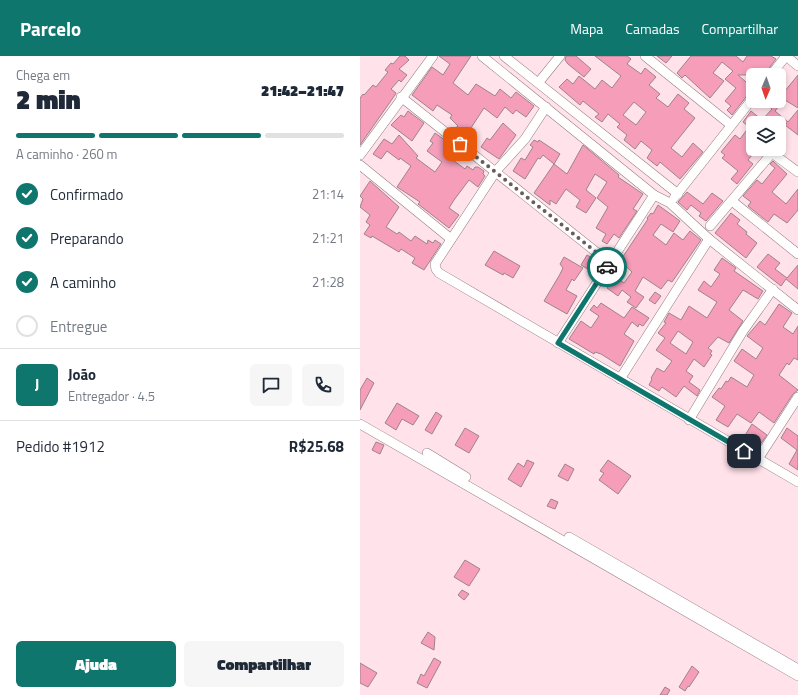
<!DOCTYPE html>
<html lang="pt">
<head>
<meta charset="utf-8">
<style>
	:root { --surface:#fff; --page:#f6f6f7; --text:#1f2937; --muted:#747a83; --line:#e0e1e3; --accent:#0f766e }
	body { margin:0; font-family:"Titillium Web",sans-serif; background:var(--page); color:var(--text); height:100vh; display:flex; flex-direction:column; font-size:15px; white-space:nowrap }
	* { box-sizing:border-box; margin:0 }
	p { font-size:13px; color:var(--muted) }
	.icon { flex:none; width:22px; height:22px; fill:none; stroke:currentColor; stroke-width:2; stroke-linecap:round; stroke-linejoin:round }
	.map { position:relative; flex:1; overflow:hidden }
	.side { display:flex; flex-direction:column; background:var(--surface); width:360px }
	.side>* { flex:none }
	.needle { width:26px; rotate:182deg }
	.buttons { position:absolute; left:386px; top:12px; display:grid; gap:8px }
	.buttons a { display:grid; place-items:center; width:40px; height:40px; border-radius:6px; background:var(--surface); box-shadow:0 2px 6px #0003; font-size:20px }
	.pin { position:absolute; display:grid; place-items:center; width:34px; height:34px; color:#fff; margin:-17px; border-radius:8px; box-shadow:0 2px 6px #0006 }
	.courier { position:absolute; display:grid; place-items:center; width:40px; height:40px; margin:-20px; border:3px solid #0f766e; border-radius:50%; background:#fff; color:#222; box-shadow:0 1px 5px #0007 }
	.headline em { font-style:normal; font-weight:800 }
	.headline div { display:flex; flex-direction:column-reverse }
	.headline { display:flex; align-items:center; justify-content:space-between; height:68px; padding:0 16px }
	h1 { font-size:26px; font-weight:800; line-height:30px }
	.bar { display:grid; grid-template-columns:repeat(4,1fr); gap:6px 4px; align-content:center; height:48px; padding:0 16px }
	.bar i { height:5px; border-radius:3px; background:var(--line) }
	.bar .current { background:var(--accent) }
	.bar p { grid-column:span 4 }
	.line { display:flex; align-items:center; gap:10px; padding:0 16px; border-top:1px solid var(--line) }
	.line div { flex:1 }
	.round { display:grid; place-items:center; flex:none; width:42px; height:42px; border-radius:6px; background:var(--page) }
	ol { padding:0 16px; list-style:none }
	li { display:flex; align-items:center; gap:12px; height:44px }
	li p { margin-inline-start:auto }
	li .icon { padding:4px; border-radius:50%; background:var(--accent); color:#fff; stroke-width:4 }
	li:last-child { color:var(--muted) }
	li i { width:22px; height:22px; border:2px solid var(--line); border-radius:50% }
	.primary-button { display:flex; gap:8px; margin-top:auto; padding:8px 16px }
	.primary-button a { flex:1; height:46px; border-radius:6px; background:var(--accent); color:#fff; font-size:16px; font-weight:800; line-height:46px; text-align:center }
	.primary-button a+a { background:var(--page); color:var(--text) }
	header { display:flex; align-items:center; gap:24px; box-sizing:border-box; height:56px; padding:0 20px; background:var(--accent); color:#fff }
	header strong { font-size:19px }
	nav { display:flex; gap:22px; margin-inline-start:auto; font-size:14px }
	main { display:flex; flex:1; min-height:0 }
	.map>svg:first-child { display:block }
	.building { fill:#f69dba; stroke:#9e838b; fill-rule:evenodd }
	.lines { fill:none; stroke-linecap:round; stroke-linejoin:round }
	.street-casing { stroke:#967c83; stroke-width:10 }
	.street { stroke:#fff; stroke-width:9 }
	.done { stroke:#6b5b60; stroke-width:4; stroke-dasharray:0 7.2 }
	.route { stroke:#0f766e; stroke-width:5 }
</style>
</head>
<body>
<header>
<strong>Parcelo</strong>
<nav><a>Mapa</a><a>Camadas</a><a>Compartilhar</a></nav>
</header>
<main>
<section class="side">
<div class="headline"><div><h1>2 min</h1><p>Chega em</p></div><em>21:42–21:47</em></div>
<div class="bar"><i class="current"></i><i class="current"></i><i class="current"></i><i></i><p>A caminho · 260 m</p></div>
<ol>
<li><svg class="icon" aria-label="check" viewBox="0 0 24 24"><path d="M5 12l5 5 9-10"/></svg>Confirmado<p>21:14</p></li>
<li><svg class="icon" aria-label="check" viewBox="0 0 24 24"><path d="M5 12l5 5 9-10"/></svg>Preparando<p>21:21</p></li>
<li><svg class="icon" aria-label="check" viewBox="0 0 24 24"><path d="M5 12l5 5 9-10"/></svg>A caminho<p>21:28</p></li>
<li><i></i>Entregue</li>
</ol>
<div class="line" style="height:72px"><b class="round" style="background:var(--accent);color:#fff">J</b><div><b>João</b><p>Entregador · 4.5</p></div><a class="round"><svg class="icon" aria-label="chat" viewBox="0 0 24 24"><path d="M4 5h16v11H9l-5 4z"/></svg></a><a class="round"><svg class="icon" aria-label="phone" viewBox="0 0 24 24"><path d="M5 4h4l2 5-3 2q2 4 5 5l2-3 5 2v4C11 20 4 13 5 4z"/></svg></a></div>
<div class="line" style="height:52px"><div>Pedido #1912</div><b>R$25.68</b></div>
<div class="primary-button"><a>Ajuda</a><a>Compartilhar</a></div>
</section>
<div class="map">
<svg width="438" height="639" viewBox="0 0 438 639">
	<rect width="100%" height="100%" fill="#ffe2ea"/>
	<g class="building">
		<polygon points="40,0 45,0 49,4 39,13 47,19 41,26 39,24 31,33 36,37 35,39 0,89 0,42 3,38 4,39 13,29 16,31 28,16 25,14 31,7 33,8"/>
		<polygon points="79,0 111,0 93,27 108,39 116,28 135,40 140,33 151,42 156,36 174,50 166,61 156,54 153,58 145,51 137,62 124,52 105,81 94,73 98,70 90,62 92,59 77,49 73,55 52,39 72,11 83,19 90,8"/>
		<polygon points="206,0 216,0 231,13 224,21 208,8 205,4"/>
		<path d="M235,0H267L271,3L267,8L281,18L285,12L296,21L289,29L300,38L296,42L308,51L318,38L329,47L324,53L335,62L311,92L322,101L333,87L343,96L320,123L300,106L297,110L287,102L292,94L281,85L275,93L264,84L267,79L257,71L260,68L248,58L242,66L235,61L239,58L223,45L220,49L199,31L207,23L213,28L219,20L235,33L242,24L252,32L261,20ZM274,46L286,56L276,69L263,59Z"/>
		<polygon points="297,0 312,0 306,7"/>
		<polygon points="331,0 376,0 383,6 387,0 411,0 416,3 404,19 378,19 393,32 372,59 367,54 371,50 365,45 376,32 365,23 373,15 362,6 353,17 364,25 350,42 325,19 322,22 317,17"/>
		<polygon points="438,19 438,52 420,41"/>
		<polygon points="402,45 423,45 415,55 428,66 438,54 438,79 425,69 427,67 419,76 419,67 393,67 393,98 388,104 393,108 377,128 371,123 378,115 362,102 365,99 361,96 375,79 380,83 389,71 383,66 391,55 402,64 412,53"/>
		<polygon points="48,55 64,67 52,85 31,69 41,59 44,61"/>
		<polygon points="143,67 156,79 139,103 121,91 127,82 130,84"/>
		<polygon points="75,77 96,92 90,102 105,113 107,110 113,114 115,111 118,111 124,115 123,118 125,120 118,131 109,124 94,144 89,152 99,159 89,172 58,148 60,146 37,131 51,110 40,102 39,104 27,95 21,103 13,98 24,83 32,88 39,79 58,100 56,102 75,116 82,106 67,95 73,87 70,85"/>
		<polygon points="174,84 178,86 179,84 200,98 194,108 183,99 180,103 178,102 165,123 153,115 161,102 165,104 173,91 170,89"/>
		<polygon points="223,89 259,119 258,121 283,138 273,153 277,155 259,182 254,178 247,188 242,185 246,178 236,172 248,151 237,142 247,126 235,118 226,134 236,142 226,157 216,151 220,144 206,133 196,148 190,144 190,149 174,137 194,108 207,118"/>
		<polygon points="413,105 427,118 412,136 426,148 438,133 438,154 427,167 414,158 408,166 388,150 391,146 383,140 397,124 402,128 415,112 410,108"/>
		<polygon points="10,125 39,151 26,171 37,178 39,176 51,185 55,180 67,188 68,184 73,187 75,184 81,188 64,214 52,207 55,202 41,193 39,196 12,180 11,182 4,178 10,169 6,166 10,159 0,151 3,143 0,140"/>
		<polygon points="327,136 343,148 352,137 363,145 346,165 339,160 341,157 331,149 327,154 318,146"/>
		<polygon points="298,149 320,165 313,176 301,168 293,179 306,189 314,177 323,184 330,175 341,184 312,226 308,224 301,233 283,221 275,235 284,241 276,252 267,246 271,241 262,234 258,240 247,232 254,220 264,227 272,216 260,205 288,163 287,162 291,157 293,158"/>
		<polygon points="371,157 380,164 377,168 387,176 386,178 397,187 386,202 355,177"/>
		<polygon points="134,195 160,210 153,222 144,217 143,219 125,209"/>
		<polygon points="408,198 420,207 415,213 427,222 438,209 438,233 426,223 421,230 397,211"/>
		<polygon points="227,199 234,203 233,206 241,210 236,218 221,209"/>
		<polygon points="204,201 223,212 214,225 212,223 206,234 217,240 207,258 184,245 199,220 203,212 200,208"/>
		<path d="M362,202L376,212L374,215L403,235L398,243L383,234L369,254L383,265L369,287L358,281L348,292L352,295L350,298L352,299L344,311L334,303L326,315L333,320L329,326L340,334L337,340L324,330L316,341L302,331L299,335L289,329L292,323L291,322L297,312L304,316L312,305L296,294L305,282L298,277L306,267L304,266L309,257L321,264L329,250L347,262L357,246L338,234L344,225L351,231L360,218L354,214ZM318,275L333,286L326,298L310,287Z"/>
		<polygon points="295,236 301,240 295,248 289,244"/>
		<polygon points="241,247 264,262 272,251 289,262 283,270 279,268 278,271 272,266 264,278 274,285 260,310 241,298 235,296 234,298 209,283 221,265 231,272 239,260 230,254 234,249 237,252"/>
		<polygon points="419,248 432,257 423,271 433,278 438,270 438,304 434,302 429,309 427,307 419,319 438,334 433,338 414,367 399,356 391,367 377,358 368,371 356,364 365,350 352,341 359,332 361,333 366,325 368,326 371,321 387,331 394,319 374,305 382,293 396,303 403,292 387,280 400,265 405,269"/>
		<polygon points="7,322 14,327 0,354 0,334"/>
		<polygon points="37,347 59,360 53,369 42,363 36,374 25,367"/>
		<polygon points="76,356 82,360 72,378 65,374"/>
		<polygon points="392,368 407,379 399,390 384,381"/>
		<polygon points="105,372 119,380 109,397 95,389"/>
		<polygon points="427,372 438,380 438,414 429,408 437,394 421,382"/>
		<polygon points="16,386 24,389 20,398 12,394"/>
		<polygon points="167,404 174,407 161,431 148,423 158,407 164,411"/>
		<polygon points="248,404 271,420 258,438 239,424 244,417 240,415"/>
		<polygon points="205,408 214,413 208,425 198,420"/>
		<polygon points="191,443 198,446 195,453 187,450"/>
		<polygon points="105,504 120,513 109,530 94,521"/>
		<polygon points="102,534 109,538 104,544 98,539"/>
		<polygon points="68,576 75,581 74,594 61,587"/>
		<polygon points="74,602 81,606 67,632 57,627 61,618 64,620"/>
		<polygon points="0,607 17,617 8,631 0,627"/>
		<polygon points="332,610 339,616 329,631 328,630 325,635 319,631"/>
		<polygon points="305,631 310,634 307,639 300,639"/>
	</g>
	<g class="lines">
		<g class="street-casing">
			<g id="street">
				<polyline points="122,0 294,139 310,147 349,183 438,254"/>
				<polyline points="144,0 318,138"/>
				<polyline points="285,0 371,69"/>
				<polyline points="426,0 438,10"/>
				<polyline points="411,19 426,0"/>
				<polyline points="179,26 200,0"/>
				<polyline points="41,41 250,207"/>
				<polyline points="186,51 165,83 136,115 75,208 76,213 79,217 438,426"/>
				<polyline points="0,99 73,0"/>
				<polyline points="0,109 91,183"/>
				<polyline points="314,142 393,42"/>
				<polyline points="372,145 438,198"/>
				<polyline points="350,170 412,97 438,116"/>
				<polyline points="198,287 294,139"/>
				<polyline points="260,323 349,183"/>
				<polyline points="329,364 383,275 413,233"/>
				<polyline points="0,368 438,620"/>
				<polyline points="67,397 106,421"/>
				<polyline points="398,403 438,341"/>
				<polyline points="209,481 438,613"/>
			</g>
		</g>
		<use href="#street" class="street"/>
	</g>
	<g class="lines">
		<polyline class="done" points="100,88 250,207 247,211"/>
		<polyline class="route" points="247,211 198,287 384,395"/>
	</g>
</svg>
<div class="buttons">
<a><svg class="needle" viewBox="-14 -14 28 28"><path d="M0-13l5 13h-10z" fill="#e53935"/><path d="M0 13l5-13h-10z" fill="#747a83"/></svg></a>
<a><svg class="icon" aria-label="layers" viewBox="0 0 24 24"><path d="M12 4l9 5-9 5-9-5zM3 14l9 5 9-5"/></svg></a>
</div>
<div class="pin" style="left:100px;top:88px;background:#ea580c"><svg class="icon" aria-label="bag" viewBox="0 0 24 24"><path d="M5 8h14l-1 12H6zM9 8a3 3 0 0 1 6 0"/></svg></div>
<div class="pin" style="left:384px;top:395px;background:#1f2937"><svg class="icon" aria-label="home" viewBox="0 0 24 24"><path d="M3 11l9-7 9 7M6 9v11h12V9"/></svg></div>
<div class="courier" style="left:247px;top:211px"><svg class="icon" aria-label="car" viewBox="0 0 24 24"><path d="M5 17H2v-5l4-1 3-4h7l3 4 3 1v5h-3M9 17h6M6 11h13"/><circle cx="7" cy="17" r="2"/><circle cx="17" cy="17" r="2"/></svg></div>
</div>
</main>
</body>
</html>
